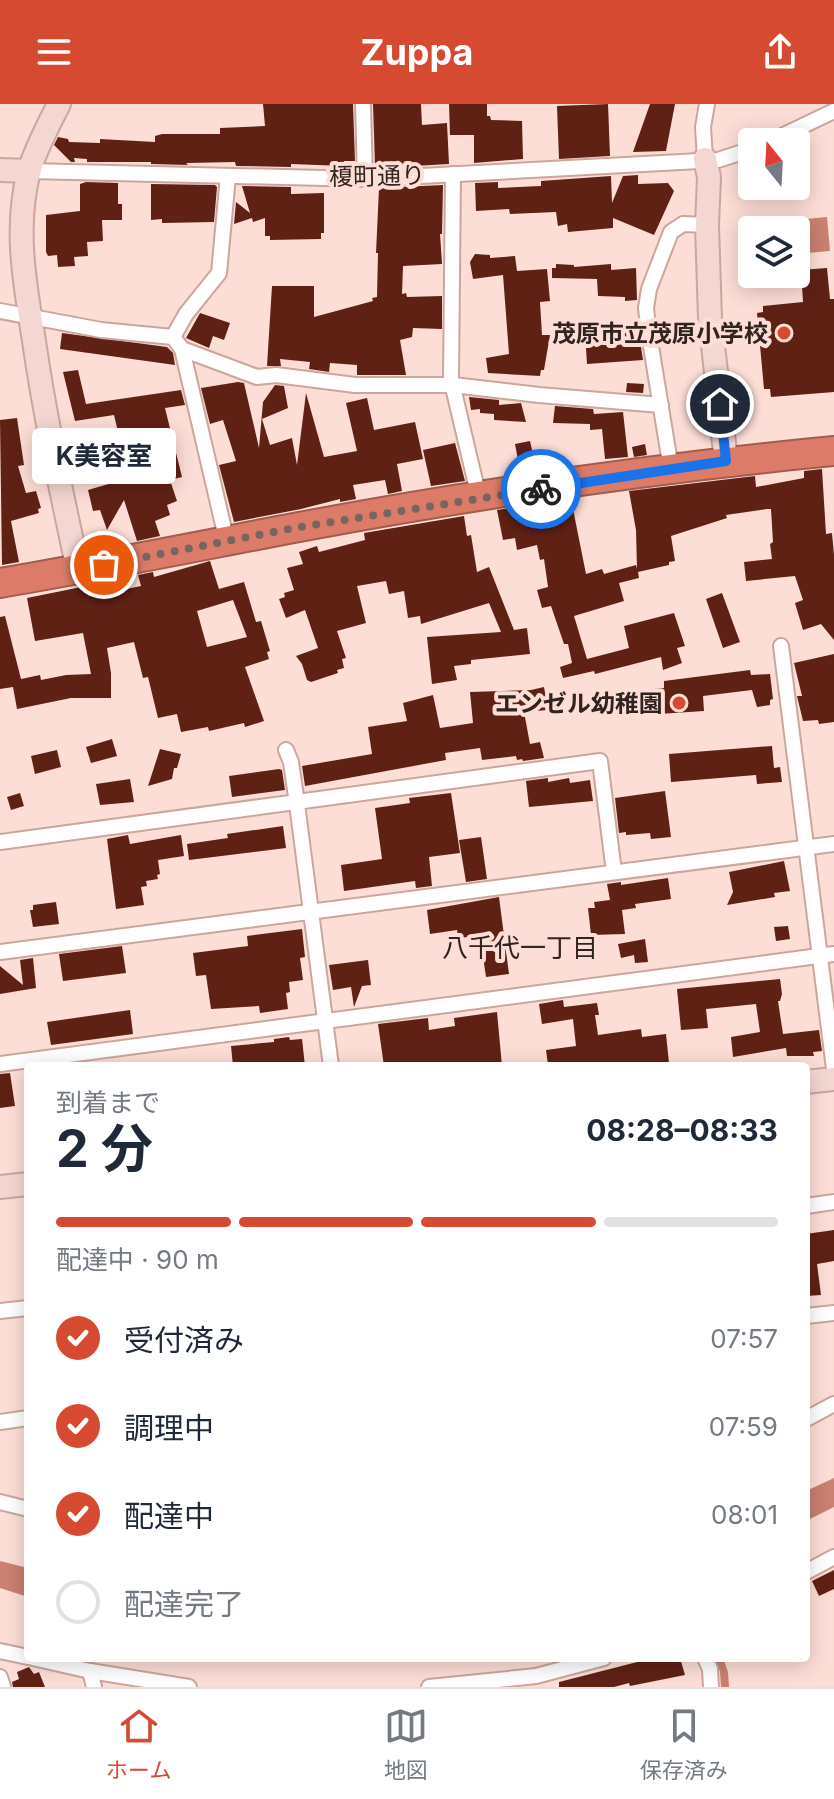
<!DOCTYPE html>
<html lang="ja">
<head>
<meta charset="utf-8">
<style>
	:root { --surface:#fff; --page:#f6f6f7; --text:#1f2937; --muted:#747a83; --line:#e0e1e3; --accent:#d64a31 }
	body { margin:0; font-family:Inter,"Noto Sans JP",sans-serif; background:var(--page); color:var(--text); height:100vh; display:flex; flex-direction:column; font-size:30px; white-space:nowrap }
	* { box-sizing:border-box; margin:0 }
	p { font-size:26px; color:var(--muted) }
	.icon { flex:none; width:44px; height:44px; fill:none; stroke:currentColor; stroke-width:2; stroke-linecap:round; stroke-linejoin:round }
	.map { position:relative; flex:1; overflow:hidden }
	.sheet { position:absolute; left:24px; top:958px; width:786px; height:600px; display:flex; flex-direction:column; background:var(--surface); border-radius:8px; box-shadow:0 4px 20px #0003 }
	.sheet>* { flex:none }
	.needle { width:52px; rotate:342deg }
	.controls { position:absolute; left:738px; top:24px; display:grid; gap:16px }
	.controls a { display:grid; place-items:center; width:72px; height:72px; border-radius:8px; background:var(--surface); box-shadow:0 4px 20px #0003; font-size:40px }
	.pin { position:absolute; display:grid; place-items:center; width:68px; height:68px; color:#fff; margin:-34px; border:4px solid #fff; border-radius:50%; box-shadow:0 2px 8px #0007 }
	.courier { position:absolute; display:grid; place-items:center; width:80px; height:80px; margin:-40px; border:6px solid #1a73e8; border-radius:50%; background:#fff; color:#222; box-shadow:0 2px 10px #0007 }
	.bubble { position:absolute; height:56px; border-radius:8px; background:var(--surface); box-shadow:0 4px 20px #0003; font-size:26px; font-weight:700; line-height:56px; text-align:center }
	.overview em { font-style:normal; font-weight:700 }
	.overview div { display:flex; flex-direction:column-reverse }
	.overview { display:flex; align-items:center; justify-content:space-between; height:136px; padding:0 32px }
	h1 { font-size:52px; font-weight:700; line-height:60px }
	.bar { display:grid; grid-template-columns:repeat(4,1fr); gap:12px 8px; align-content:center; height:96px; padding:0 32px }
	.bar i { height:10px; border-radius:6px; background:var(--line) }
	.bar .active { background:var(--accent) }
	.bar p { grid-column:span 4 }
	ol { padding:0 32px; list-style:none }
	li { display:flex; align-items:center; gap:24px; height:88px }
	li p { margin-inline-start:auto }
	li .icon { padding:8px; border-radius:50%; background:var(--accent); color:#fff; stroke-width:4 }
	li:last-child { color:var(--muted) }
	li i { width:44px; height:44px; border:4px solid var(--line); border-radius:50% }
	header { display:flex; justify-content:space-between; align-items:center; height:104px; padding:0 32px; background:var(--accent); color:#fff; font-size:36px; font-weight:700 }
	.menu { display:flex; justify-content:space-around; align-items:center; height:112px; border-top:2px solid var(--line); background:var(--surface); font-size:22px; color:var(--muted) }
	.menu a { display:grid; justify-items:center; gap:4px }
	.menu .active { color:var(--accent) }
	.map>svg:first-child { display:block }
	.water { fill:#ca8171 }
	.building { fill:#602115; fill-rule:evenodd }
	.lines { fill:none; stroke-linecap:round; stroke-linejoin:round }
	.street-casing { stroke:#cca69e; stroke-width:18 }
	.secondary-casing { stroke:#cca69e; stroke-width:26 }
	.highway-casing { stroke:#a05c4f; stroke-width:32 }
	.street { stroke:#fff; stroke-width:14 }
	.secondary { stroke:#f4d7d2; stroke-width:22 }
	.highway { stroke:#dc7b68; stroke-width:28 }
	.done { stroke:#786460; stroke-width:8; stroke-dasharray:0 14.4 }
	.route { stroke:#1a73e8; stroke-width:10 }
	.poi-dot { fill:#d64a31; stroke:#fdded7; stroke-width:3 }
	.labels { text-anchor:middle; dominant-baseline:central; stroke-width:8; stroke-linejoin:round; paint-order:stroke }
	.street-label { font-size:24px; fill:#312320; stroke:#fdded7 }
	.poi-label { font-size:24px; font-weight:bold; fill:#312320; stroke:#fdded7; text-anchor:end }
	.neighbourhood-label { font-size:26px; fill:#312320; stroke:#fdded7 }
</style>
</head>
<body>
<header><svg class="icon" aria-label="menu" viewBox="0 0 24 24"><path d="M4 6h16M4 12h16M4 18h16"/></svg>Zuppa<svg class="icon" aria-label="share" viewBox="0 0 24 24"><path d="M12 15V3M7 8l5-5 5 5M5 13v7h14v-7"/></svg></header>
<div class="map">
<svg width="834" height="1583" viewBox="0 0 834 1583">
	<rect width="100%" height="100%" fill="#fdded7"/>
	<g class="water">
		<polygon points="827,113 830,147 796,150 796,126 764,126 763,119"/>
		<polygon points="834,1374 834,1403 806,1417 806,1387"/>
		<polygon points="0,1457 28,1464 28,1493 0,1484"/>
		<polygon points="715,1554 723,1554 728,1568 729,1583 721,1583 720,1568"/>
	</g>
	<g class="building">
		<polygon points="263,0 353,0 355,57 344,57 344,62 291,60 291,63 236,62 235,58 186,59 188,61 151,60 151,58 87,58 87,55 74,54 75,58 71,58 54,41 58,33 68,35 69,38 100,39 100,35 155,38 155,32 162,30 220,30 220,24 265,22"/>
		<polygon points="373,0 421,0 422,21 447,19 449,60 380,64 380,62 375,62"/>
		<polygon points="449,0 487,0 487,12 490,12 491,16 522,17 523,55 474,59 474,31 450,31"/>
		<polygon points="608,0 610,52 559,55 557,2"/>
		<polygon points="650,0 675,0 666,47 633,48"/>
		<polygon points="638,71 638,80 668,79 674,87 654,131 613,114 613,124 568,128 567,120 558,122 556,108 510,110 509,105 476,107 475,79 498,78 498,84 541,82 541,77 611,72 612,99 623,72"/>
		<polygon points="86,78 118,79 118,100 122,100 122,116 102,116 103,137 87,138 88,152 74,153 75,162 58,163 57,151 48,152 46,148 46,111 80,107 80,80"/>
		<polygon points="151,80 215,81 217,83 214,118 162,119 162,115 151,116"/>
		<polygon points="443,81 442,130 440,130 442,160 403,162 402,190 406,189 407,193 442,192 442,225 413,224 412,233 400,236 406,271 357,271 357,261 330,259 329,268 309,265 310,258 280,255 281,262 267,262 272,182 314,182 314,213 373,197 372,194 377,193 378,149 376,149 379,84"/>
		<polygon points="242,82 291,83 291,90 324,89 324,129 321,129 321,135 270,136 270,132 265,132 265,114 253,118 252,114 234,120 236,98 250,109"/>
		<polygon points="475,150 490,151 490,154 515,152 517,167 547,165 550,197 540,198 542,231 550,231 544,266 541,266 540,272 488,269 486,254 509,250 503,171 473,175 470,158"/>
		<polygon points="556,160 574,161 574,163 611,160 611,166 636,164 637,196 625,197 625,193 598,192 597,175 552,174 552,164 556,164"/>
		<polygon points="827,164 830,195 834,195 834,288 771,293 770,285 764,285 757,209 763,208 763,202 803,198 801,166"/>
		<polygon points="200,209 230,219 224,236 213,232 209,244 186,234"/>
		<polygon points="638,224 643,256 587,260 585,228"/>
		<polygon points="62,229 167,243 173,249 175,261 60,245"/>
		<polygon points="78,266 86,300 181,286 185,301 165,304 182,373 170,376 177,397 167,401 170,411 155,417 160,432 137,437 124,396 107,426 100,406 93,407 88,386 129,374 114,311 75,317 63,268"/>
		<polygon points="238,278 244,279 259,344 263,298 275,281 284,282 288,304 262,315 270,341 292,334 297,361 306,289 324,353 357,347 346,299 367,294 374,326 415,318 423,355 397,360 402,387 388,390 385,376 353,381 356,395 340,398 340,395 301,405 234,418 219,361 236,357 223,316 210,320 201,284"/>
		<polygon points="627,279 644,280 643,289 626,288"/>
		<polygon points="469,293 499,296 499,301 521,299 526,318 494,316 494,310 480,309 480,305 471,306"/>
		<polygon points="555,302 593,305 594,310 623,308 628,353 605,355 602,325 590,326 590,320 553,319"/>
		<polygon points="17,314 24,361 18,362 26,389 36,387 41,404 38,405 39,409 11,417 19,458 2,461 0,316"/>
		<polygon points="530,337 536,364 520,366 515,340"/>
		<polygon points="455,339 465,377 431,382 423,346"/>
		<polygon points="645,340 647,351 634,353 632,343"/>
		<polygon points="822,365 826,430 832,429 834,451 834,536 821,520 803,526 795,499 803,496 795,472 746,477 744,458 772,455 770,440 773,438 771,405 767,405 726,411 727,414 671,432 675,457 669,458 669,461 638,468 639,474 619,479 624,497 574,512 587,555 629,544 624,522 674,509 685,542 677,544 682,559 663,566 661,553 595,570 594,567 563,574 560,563 572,559 568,540 564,540 551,502 542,504 537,486 548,483 544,455 540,456 537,441 517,446 515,434 503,436 497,406 545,399 547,410 573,405 586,470 602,465 604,470 636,461 637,465 636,426 629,387 755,372 756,383 804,374 804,367"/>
		<polygon points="464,412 467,432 471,431 477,468 489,463 514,526 527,524 530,550 471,556 471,560 454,562 457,576 432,580 427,533 501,528 489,499 421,520 420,512 408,514 404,487 389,490 386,477 357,482 366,519 337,527 346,554 342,555 344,564 337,566 338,569 311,578 307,576 302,560 296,552 318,544 305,506 286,514 279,495 285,493 284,489 294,486 287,464 303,460 299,448 317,442 319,448 365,436 364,429"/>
		<path d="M210,457L219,485L244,478L256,518L261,517L270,547L267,548L269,555L245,563L264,617L245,623L244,619L209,627L208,623L181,628L177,610L158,614L148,573L143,574L134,538L107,544L111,569V594H71L17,605L13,583L0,585V513L5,512L21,575L40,571L41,576L66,571L91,570L83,529L35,537L27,494L101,479L102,490L141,482L138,471L153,468L154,473ZM233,496L247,533L207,543L197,507Z"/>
		<polygon points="722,489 740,538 723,544 706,495"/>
		<polygon points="834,550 834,618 819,620 818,616 803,617 797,592 802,592 794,559"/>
		<polygon points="750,566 751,571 770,570 773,595 770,596 770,601 757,603 752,586 703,592 704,607 644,611 644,606 620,608 618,595 644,592 643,586 664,584 664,577"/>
		<polygon points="544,583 548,606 524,608 530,640 540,638 544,654 523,657 522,655 517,656 516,652 482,656 480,644 445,649 446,656 305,682 302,662 372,650 368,623 407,617 403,599 433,591 440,624 473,619 470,588 531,586"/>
		<polygon points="112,635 117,652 91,659 86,643"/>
		<polygon points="772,642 774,664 780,663 782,678 757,680 756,671 671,678 669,650"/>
		<polygon points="160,645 181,650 177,664 174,664 172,675 148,682"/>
		<polygon points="57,646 61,663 35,670 31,652"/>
		<polygon points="279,665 282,666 285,686 232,693 229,672"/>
		<polygon points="548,674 548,678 569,674 570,679 590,676 593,697 529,703 526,677"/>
		<polygon points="130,675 134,698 100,701 96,680"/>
		<polygon points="665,687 671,733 651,735 650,729 626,731 626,728 619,729 615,694"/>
		<polygon points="20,689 24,702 11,706 7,693"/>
		<polygon points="451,689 460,749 429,753 432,782 416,784 415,777 344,787 341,761 382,755 375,704 410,699 409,694"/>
		<polygon points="283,722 286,744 189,756 187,740 228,734 227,730"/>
		<polygon points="128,731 130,740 181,731 184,752 158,756 160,770 157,771 158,775 146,777 147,782 141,783 144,801 116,805 107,735"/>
		<polygon points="481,733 487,775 466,778 459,736"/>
		<polygon points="784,757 790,787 774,789 775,793 727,801 733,788 729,768"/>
		<polygon points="668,774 671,795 635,800 636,804 622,806 625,830 591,831 588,804 595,804 594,798 610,796 607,780 621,778 621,781"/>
		<polygon points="499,793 509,870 486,873 480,832 458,834 457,826 430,830 427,806"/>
		<polygon points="56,798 59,820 33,823 30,806 33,806 33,801"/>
		<polygon points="788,822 790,835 776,837 774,823"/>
		<polygon points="302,825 305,853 300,854 303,876 289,878 290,888 286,889 288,905 260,909 259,902 211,905 206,871 196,872 193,849 248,842 247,832"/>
		<polygon points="645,835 648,858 635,859 634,851 621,854 618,840"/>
		<polygon points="122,842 126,869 63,877 59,850"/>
		<polygon points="33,854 36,884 0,890 0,862 23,881 20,856"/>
		<polygon points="368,856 371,881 362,882 354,903 351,883 333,886 329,861"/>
		<polygon points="780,875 782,890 780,897 778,897 783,930 819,926 822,947 813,948 814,952 787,952 786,944 733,953 731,933 760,928 756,900 706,905 708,924 681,926 677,885"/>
		<polygon points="563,896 564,903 597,899 599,911 595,911 598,931 641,925 642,933 666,930 669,959 644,962 608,962 607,959 585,962 548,961 546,946 576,942 573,915 542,920 539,900"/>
		<polygon points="130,906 133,930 51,941 47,918"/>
		<polygon points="497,908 502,962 384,962 378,920 428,914 429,926 455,922 454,914"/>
		<polygon points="289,933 290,936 302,935 305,962 233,962 231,942 274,938 274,935"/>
		<polygon points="10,969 15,1002 0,1004 0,970"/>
		<polygon points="834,1126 834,1157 817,1160 821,1191 806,1192 806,1130"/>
		<polygon points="834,1466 834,1485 819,1492 812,1477"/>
		<polygon points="653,1554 680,1554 685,1571 630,1582 629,1579 614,1583 559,1583 559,1578"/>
		<polygon points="29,1563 34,1570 39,1568 45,1583 13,1583 12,1578 19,1575 17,1568"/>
	</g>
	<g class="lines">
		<g class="street-casing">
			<g id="street">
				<polyline points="363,0 365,75"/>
				<polyline points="769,38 834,7"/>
				<polyline points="705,55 703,23 707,0"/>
				<polyline points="30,67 365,75 718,56 752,45"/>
				<polyline points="453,70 451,275 477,385 481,393"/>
				<polyline points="0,207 101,226 173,233 182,245 257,273 276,271 355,281 453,281 539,291 661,301"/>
				<polyline points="173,233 186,210 219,169 228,72"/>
				<polyline points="182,245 227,438"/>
				<polyline points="671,365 648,224 646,204 649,185 671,128 683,120 707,121"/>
				<polyline points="781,542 834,965"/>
				<polyline points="286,646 291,658 297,700 331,962"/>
				<polyline points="0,738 600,657 614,768"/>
				<polyline points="0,848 834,740"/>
				<polyline points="0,960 834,850"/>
				<polyline points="806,1102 834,1098"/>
				<polyline points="0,1207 28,1204"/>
				<polyline points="806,1212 834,1209"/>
				<polyline points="806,1315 834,1300"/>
				<polyline points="0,1318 28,1314"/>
				<polyline points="0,1398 28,1405"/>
				<polyline points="806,1468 834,1453"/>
				<polyline points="0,1547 28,1553"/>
				<polyline points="33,1554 90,1567 189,1583"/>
				<polyline points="705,1554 710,1565 711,1583"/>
				<polyline points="90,1567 94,1583"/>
				<polyline points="0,1573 3,1583"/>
				<polyline points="429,1583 536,1572 604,1554"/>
			</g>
		</g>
		<g class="secondary-casing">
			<g id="secondary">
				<path d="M59,0C48,22 36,44 29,67C14,125 25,180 34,237C45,314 62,390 78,466"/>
				<polyline points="705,55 709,73 707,121 710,215 726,357"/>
				<polyline points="0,66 30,67"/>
				<polyline points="806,978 834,975"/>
				<polyline points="0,1083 28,1080"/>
			</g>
		</g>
		<g class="highway-casing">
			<path id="highway" d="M0,479C100,462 199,442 299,423C475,390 655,364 834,347"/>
		</g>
		<use href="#street" class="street"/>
		<use href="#secondary" class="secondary"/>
		<use href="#highway" class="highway"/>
	</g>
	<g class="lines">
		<polyline class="done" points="104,461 300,423 541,385"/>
		<polyline class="route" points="541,385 726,357 720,300"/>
	</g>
	<g class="poi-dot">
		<circle cx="784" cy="229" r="8"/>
		<circle cx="679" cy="599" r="8"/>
	</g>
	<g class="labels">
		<g class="street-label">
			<text transform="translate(377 72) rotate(-1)">榎町通り</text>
		</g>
		<g class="poi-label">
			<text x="768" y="229">茂原市立茂原小学校</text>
			<text x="663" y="599">エンゼル幼稚園</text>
		</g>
		<g class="neighbourhood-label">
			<text x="520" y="843">八千代一丁目</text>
		</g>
	</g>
</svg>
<div class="controls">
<a><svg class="needle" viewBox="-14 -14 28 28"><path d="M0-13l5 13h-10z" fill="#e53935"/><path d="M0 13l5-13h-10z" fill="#747a83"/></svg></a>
<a><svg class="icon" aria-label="layers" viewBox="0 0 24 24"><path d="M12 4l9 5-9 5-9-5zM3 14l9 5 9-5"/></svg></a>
</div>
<div class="pin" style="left:104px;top:461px;background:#ea580c"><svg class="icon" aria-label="bag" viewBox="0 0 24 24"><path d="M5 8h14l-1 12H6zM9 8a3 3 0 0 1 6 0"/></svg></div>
<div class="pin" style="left:720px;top:300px;background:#1f2937"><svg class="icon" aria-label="home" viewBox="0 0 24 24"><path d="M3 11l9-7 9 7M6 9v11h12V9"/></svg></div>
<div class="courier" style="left:541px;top:385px"><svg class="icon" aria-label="bike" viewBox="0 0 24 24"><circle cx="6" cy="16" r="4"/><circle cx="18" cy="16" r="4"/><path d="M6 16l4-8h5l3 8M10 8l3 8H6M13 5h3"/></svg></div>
<div class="bubble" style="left:32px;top:324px;width:144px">K美容室</div>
<section class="sheet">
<div class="overview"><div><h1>2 分</h1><p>到着まで</p></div><em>08:28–08:33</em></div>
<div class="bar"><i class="active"></i><i class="active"></i><i class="active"></i><i></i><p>配達中 · 90 m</p></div>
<ol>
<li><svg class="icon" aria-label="check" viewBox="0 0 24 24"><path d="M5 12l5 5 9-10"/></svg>受付済み<p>07:57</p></li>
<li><svg class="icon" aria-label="check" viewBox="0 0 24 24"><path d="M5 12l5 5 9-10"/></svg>調理中<p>07:59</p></li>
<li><svg class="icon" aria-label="check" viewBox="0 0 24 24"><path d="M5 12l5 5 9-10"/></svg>配達中<p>08:01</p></li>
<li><i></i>配達完了</li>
</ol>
</section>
</div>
<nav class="menu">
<a class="active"><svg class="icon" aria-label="home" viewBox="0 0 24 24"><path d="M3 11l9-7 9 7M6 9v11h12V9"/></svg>ホーム</a>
<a><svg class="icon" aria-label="map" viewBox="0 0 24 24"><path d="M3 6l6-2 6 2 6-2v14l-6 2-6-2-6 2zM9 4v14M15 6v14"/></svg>地図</a>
<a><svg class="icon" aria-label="saved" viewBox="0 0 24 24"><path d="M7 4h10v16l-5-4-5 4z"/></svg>保存済み</a>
</nav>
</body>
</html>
